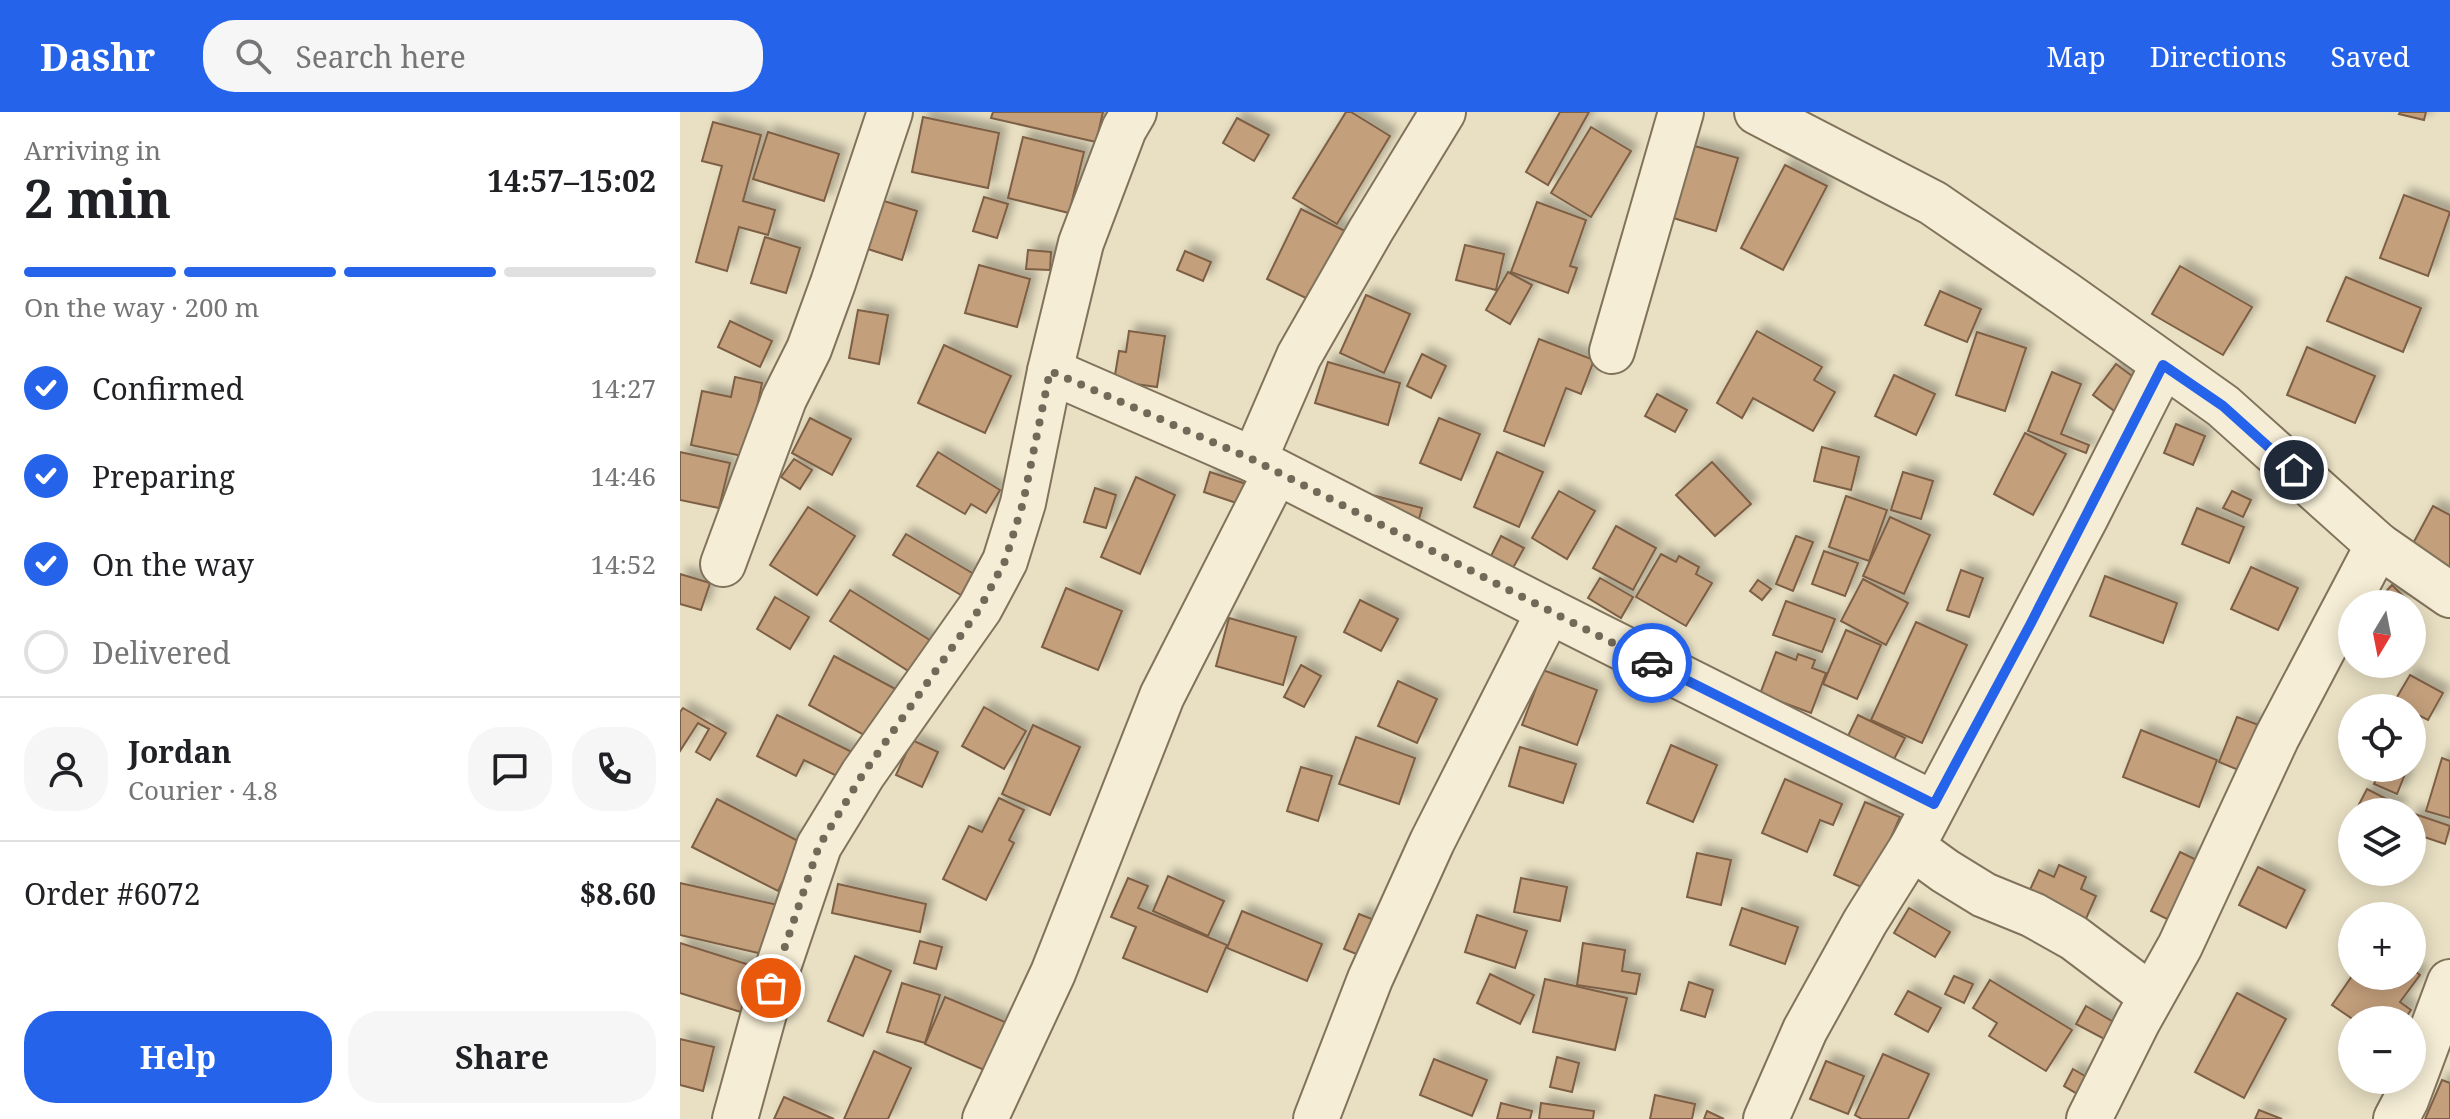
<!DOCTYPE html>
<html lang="en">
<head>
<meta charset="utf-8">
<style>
	:root { --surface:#fff; --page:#f6f6f6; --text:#202124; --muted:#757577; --line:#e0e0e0; --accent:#2563eb }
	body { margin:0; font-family:"Noto Serif",serif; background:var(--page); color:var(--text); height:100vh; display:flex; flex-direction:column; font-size:30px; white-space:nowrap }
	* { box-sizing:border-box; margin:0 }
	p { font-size:26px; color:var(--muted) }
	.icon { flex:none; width:44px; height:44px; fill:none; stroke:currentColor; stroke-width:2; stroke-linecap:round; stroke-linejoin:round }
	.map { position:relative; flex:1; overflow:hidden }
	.drawer { display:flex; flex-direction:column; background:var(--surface); width:680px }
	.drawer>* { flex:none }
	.needle { width:52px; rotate:190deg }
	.tools { position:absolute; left:1658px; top:478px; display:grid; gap:16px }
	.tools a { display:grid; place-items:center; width:88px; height:88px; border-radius:50%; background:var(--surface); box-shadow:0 4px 20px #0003; font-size:40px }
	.pin { position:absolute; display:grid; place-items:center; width:68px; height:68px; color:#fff; margin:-34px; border:4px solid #fff; border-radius:50%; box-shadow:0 2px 8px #0007 }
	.courier { position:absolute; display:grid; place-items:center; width:80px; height:80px; margin:-40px; border:6px solid #2563eb; border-radius:50%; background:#fff; color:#222; box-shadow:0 2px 10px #0007 }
	.overview em { font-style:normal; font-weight:700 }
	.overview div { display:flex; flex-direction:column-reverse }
	.overview { display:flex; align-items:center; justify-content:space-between; height:136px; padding:0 24px }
	h1 { font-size:52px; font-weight:700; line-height:60px }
	.bar { display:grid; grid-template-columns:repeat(4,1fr); gap:12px 8px; align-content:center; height:96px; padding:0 24px }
	.bar i { height:10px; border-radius:6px; background:var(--line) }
	.bar .active { background:var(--accent) }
	.bar p { grid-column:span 4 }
	.line { display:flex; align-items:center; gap:20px; padding:0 24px; border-top:2px solid var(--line) }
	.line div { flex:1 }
	.round { display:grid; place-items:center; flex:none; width:84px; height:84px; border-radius:32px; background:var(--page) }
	ol { padding:0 24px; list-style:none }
	li { display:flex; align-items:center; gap:24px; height:88px }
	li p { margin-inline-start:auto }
	li .icon { padding:8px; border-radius:50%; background:var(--accent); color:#fff; stroke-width:4 }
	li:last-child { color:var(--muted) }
	li i { width:44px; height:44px; border:4px solid var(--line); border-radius:50% }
	.button { display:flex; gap:16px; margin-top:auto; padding:16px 24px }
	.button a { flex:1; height:92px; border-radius:32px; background:var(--accent); color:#fff; font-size:32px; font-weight:700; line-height:92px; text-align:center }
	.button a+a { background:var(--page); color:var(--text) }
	header { display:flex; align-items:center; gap:48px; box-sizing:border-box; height:112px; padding:0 40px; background:var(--accent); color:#fff }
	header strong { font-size:38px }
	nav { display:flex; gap:44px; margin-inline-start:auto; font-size:28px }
	.search { width:560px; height:72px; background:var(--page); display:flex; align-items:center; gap:20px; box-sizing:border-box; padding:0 28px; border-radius:32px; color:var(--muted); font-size:30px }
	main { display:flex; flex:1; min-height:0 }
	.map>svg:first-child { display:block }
	.building { fill:#c39f7c; stroke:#7d5f44; stroke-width:2; filter:url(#shadow) }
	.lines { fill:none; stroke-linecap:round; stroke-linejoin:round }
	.minor-casing { stroke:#81725c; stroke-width:48 }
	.minor { stroke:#f5edd5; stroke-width:44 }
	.done { stroke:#726958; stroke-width:8; stroke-dasharray:0 14.4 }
	.route { stroke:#2563eb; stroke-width:10 }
</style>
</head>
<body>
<header>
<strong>Dashr</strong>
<div class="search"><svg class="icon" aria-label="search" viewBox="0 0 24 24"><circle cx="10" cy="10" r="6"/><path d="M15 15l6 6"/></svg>Search here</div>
<nav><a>Map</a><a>Directions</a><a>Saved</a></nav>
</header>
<main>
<section class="drawer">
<div class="overview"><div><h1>2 min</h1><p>Arriving in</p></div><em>14:57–15:02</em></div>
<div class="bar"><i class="active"></i><i class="active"></i><i class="active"></i><i></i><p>On the way · 200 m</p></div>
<ol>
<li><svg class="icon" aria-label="check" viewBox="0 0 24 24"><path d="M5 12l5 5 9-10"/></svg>Confirmed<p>14:27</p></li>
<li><svg class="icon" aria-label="check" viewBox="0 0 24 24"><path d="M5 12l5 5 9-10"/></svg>Preparing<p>14:46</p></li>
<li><svg class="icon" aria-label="check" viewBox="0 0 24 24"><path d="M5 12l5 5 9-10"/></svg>On the way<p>14:52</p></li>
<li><i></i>Delivered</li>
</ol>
<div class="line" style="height:144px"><a class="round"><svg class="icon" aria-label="person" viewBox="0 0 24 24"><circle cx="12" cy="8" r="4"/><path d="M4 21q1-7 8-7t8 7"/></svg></a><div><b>Jordan</b><p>Courier · 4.8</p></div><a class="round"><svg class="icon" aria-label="chat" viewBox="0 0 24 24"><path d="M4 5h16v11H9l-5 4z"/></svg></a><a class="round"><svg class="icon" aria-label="phone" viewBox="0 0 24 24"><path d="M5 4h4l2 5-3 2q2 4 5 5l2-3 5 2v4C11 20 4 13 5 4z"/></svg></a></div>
<div class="line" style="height:104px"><div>Order #6072</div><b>$8.60</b></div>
<div class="button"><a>Help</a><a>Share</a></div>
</section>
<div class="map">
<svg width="1770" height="1007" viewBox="0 0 1770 1007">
	<defs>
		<filter id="shadow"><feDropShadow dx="7" dy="-7" stdDeviation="4" flood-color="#0004"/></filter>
	</defs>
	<rect width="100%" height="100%" fill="#e9e0c3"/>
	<g class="building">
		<polygon points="313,0 423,0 416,30 311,6"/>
		<polygon points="666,0 671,0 710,24 657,112 613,86"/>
		<polygon points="880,0 909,0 868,73 846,60"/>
		<polygon points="1720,0 1746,0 1744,8 1719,2"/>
		<polygon points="243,5 319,21 308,76 232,60"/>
		<polygon points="557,6 589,23 574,49 543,31"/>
		<polygon points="33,10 81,23 63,89 95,98 88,123 59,115 47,159 16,150 42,54 22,49"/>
		<polygon points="911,15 951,39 911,105 871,81"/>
		<polygon points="88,20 159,42 144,89 73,67"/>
		<polygon points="343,25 404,40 389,101 328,86"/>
		<polygon points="1011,33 1058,46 1036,119 990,105"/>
		<polygon points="1105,53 1147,74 1103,158 1061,136"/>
		<polygon points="1724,83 1770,100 1748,164 1700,146"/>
		<polygon points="304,85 328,92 317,126 293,119"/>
		<polygon points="204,89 237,99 222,148 188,137"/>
		<polygon points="857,90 906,108 890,154 897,156 888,181 831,160"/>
		<polygon points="621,97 673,123 640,193 587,167"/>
		<polygon points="85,125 120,136 106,181 71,171"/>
		<polygon points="785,133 824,142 816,178 776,168"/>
		<polygon points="348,138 371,140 370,158 346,157"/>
		<polygon points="505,139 531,150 523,169 497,158"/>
		<polygon points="299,153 350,167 337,215 285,201"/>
		<polygon points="1500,154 1572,195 1543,243 1472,202"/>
		<polygon points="828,160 852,173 830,212 806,198"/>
		<polygon points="1666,165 1741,196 1723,240 1647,209"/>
		<polygon points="1260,179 1301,197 1287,230 1245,213"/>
		<polygon points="686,183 730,202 704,261 660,241"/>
		<polygon points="178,198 208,203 199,252 169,246"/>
		<polygon points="50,209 92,229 80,255 38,235"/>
		<polygon points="449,219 485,224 477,275 434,269 439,239 446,240"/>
		<polygon points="1077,219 1142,255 1134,268 1155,280 1133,319 1073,286 1062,306 1037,291"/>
		<polygon points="1297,220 1346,236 1325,299 1276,283"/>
		<polygon points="859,227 914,248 901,282 886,276 864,334 824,319"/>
		<polygon points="264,233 331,264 305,321 238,291"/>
		<polygon points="1627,235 1695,264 1675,311 1607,283"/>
		<polygon points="742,242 766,254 751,286 727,274"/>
		<polygon points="648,250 720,271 708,313 635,291"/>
		<polygon points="1436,252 1460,270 1437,301 1413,283"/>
		<polygon points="1372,260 1401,272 1381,322 1409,333 1406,341 1348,319"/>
		<polygon points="1214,263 1255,282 1236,323 1195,304"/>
		<polygon points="55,265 82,271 67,345 11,333 22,279 51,285"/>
		<polygon points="977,282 1007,298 995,320 965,304"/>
		<polygon points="130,306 171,327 152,363 112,341"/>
		<polygon points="759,306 800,322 781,368 740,351"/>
		<polygon points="1496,312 1525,324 1513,353 1484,341"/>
		<polygon points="1345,321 1386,342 1353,403 1314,382"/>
		<polygon points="1142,335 1179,345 1171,378 1134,369"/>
		<polygon points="0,340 50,351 39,396 0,388"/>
		<polygon points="258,340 320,378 306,401 291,392 285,402 237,374"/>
		<polygon points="817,340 863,360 839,415 794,395"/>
		<polygon points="114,347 132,358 120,377 101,365"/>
		<polygon points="1032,350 1071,392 1035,424 996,383"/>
		<polygon points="530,360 575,375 568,395 524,380"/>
		<polygon points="1223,360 1253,369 1241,407 1211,398"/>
		<polygon points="456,365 495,383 460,462 421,445"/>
		<polygon points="415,376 436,383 426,416 404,410"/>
		<polygon points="879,379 915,399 887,447 852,426"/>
		<polygon points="1552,379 1571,388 1563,405 1543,396"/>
		<polygon points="692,383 742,396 736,418 686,406"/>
		<polygon points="1166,384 1207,398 1189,449 1149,435"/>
		<polygon points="1753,394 1770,403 1770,461 1729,439"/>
		<polygon points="128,395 175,424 137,483 90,453"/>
		<polygon points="1517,396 1564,415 1549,451 1502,432"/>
		<polygon points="1210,405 1250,423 1224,482 1183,464"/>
		<polygon points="936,414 976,436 953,478 913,456"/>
		<polygon points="226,422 299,465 286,486 213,443"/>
		<polygon points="821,424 844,436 833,456 811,444"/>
		<polygon points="1116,424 1133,430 1113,479 1096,472"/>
		<polygon points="1144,439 1178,451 1165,484 1132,472"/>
		<polygon points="981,442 996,450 999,444 1019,455 1016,462 1032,471 1006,514 956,485"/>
		<polygon points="1571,455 1618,476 1598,518 1551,497"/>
		<polygon points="1281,458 1303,466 1289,505 1267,498"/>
		<polygon points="0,462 30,471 21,498 0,492"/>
		<polygon points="1425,464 1497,491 1483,531 1410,504"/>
		<polygon points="920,466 953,485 941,506 908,486"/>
		<polygon points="1183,467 1228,491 1206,533 1161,509"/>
		<polygon points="1078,468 1091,477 1082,488 1070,479"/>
		<polygon points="1712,473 1724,485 1718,492 1706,492 1700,486"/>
		<polygon points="386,476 442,499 418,558 362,535"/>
		<polygon points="170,478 261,535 241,567 150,509"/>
		<polygon points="95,485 129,505 110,537 77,517"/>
		<polygon points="680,488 718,507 701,539 664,520"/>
		<polygon points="1106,489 1155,507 1142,540 1093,523"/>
		<polygon points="549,506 616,525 603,573 536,554"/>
		<polygon points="1236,510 1287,533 1242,631 1191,608"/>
		<polygon points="1166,518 1201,533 1177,587 1143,572"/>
		<polygon points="1096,540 1116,548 1118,542 1135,548 1132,556 1146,561 1131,601 1080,582"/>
		<polygon points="154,544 221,580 195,629 129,593"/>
		<polygon points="621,553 641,564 624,595 604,585"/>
		<polygon points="863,558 917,578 897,633 842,613"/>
		<polygon points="1730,563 1763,581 1748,608 1732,600 1732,596 1726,596 1714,590"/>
		<polygon points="718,569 757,587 737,631 698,614"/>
		<polygon points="304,595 346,619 324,657 282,634"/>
		<polygon points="3,596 46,621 30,648 16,640 29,617 18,611 0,639 0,600"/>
		<polygon points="97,603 174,641 161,666 124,648 116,664 77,644"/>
		<polygon points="1178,603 1225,626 1213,649 1167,626"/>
		<polygon points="1557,605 1587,616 1568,662 1539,650"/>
		<polygon points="353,613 400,635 370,703 322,682"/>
		<polygon points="1461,618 1537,648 1519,695 1443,665"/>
		<polygon points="676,625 735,646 719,692 659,672"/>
		<polygon points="232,628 258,640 242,675 216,663"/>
		<polygon points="991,633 1037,653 1013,710 967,691"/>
		<polygon points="840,635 896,652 883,691 829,674"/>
		<polygon points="1762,646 1770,649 1770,706 1746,699"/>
		<polygon points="621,655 652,664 638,709 607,699"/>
		<polygon points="1701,656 1711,656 1725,662 1717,682 1694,672"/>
		<polygon points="1105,667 1162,692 1153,713 1140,708 1127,740 1082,721"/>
		<polygon points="1687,677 1720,694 1717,700 1680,700 1676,698"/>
		<polygon points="319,686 344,698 329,728 334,731 306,788 263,767 289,714 302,720"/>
		<polygon points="37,687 122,731 98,779 12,735"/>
		<polygon points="1185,690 1220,705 1188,778 1154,763"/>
		<polygon points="1732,701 1770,714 1765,732 1732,721"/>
		<polygon points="1500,740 1527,753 1497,812 1471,799"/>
		<polygon points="1017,741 1051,748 1041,793 1007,785"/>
		<polygon points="1379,753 1406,765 1401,777 1416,784 1405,809 1348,782 1359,758 1374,765"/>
		<polygon points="1578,755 1625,778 1606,816 1559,793"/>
		<polygon points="488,764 544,789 528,824 473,799"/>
		<polygon points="448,766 468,774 458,796 547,833 527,880 443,846 456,815 431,805"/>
		<polygon points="841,766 887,775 880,809 834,800"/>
		<polygon points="0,771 98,793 87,843 0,823"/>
		<polygon points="158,772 246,792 240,820 152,801"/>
		<polygon points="1062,796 1118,815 1105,852 1050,833"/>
		<polygon points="1229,796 1270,820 1255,845 1214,821"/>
		<polygon points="562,799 642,832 627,869 547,836"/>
		<polygon points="679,802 702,811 686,846 664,837"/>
		<polygon points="797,803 847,819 835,856 785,840"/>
		<polygon points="240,829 262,835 256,857 234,851"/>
		<polygon points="0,831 79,856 64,901 0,881"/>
		<polygon points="903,831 945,838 942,859 960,862 956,882 897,873"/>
		<polygon points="175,844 211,859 183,924 148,909"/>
		<polygon points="1732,857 1740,863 1720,890 1731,898 1724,908 1674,908 1652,893 1672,864 1732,864"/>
		<polygon points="810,862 854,883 840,912 797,891"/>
		<polygon points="1274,864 1293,872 1284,891 1265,882"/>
		<polygon points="865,867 947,886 935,938 853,920"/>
		<polygon points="1310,868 1392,918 1366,959 1309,924 1317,911 1293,896"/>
		<polygon points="1009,870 1033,878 1025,905 1001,898"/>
		<polygon points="222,871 260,883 245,931 207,920"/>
		<polygon points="1228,879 1261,896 1248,920 1215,902"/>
		<polygon points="1557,881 1606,907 1564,986 1515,960"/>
		<polygon points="265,885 325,910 304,958 245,932"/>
		<polygon points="1406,894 1437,912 1428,929 1396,912"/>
		<polygon points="0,927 34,935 23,979 0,973"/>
		<polygon points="194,939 231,956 208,1007 164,1007"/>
		<polygon points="1203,942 1249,962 1228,1007 1182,1007 1175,1003"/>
		<polygon points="877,945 899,951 892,980 870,975"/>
		<polygon points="754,947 807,968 792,1004 740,983"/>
		<polygon points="1146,949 1184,964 1168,1002 1130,987"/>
		<polygon points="1393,957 1415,970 1406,987 1384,974"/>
		<polygon points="1762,968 1770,971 1770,1007 1745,1007"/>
		<polygon points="975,983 1015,992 1012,1007 970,1007"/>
		<polygon points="104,985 154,1007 94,1007"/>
		<polygon points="821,991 852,999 850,1007 817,1007"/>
		<polygon points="861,991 914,999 913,1007 859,1007"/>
		<polygon points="1579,998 1602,1007 1575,1007"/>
		<polygon points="1027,999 1044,1007 1024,1007"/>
	</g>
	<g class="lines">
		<g class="minor-casing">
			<g id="minor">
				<polyline points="1077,0 1253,91 1384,181 1543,294 1698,433 1770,483"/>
				<polyline points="932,239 1001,0"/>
				<polyline points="370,259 574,348 869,499 1254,692"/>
				<polyline points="574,348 619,244 691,118 763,0"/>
				<polyline points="43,452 104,287 129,237 153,171 210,0"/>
				<polyline points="1232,735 1265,759 1304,783 1353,803 1394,826 1471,884"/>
				<polyline points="55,1007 91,876 139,734 183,662 300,496 325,449 343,391 370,259 401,131 444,17 454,0"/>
				<polyline points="305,1007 373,861 482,584 596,360"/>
				<polyline points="636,1007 690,867 752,730 869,499"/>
				<polyline points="1086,1007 1125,918 1185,810 1232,735 1406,405 1483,253"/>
				<polyline points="1409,1007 1458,909 1500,834 1597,625 1698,433"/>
				<polyline points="1716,1007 1726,988 1770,870"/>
			</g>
		</g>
		<use href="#minor" class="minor"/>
	</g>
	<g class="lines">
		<polyline class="done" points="91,876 139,734 183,662 300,496 325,449 343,391 370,259 574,348 972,551"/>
		<polyline class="route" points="972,551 1254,692 1350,513 1483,253 1543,294 1614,358"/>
	</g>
</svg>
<div class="tools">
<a><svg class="needle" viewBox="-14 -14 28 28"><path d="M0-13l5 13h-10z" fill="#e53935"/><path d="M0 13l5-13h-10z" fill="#757577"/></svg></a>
<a><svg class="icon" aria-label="locate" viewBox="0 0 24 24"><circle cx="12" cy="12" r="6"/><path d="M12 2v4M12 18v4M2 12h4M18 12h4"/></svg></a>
<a><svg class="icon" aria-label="layers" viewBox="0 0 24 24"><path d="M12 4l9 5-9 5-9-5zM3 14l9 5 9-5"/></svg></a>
<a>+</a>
<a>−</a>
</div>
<div class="pin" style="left:91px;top:876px;background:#ea580c"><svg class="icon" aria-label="bag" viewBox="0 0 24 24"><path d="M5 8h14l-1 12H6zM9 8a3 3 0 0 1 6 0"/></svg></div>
<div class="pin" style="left:1614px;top:358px;background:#1f2937"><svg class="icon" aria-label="home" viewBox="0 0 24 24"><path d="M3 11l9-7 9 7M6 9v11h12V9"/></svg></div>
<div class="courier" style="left:972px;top:551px"><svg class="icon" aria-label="car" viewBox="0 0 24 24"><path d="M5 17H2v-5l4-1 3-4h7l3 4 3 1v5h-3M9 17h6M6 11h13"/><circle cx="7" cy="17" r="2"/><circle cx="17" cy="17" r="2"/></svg></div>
</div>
</main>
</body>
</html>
